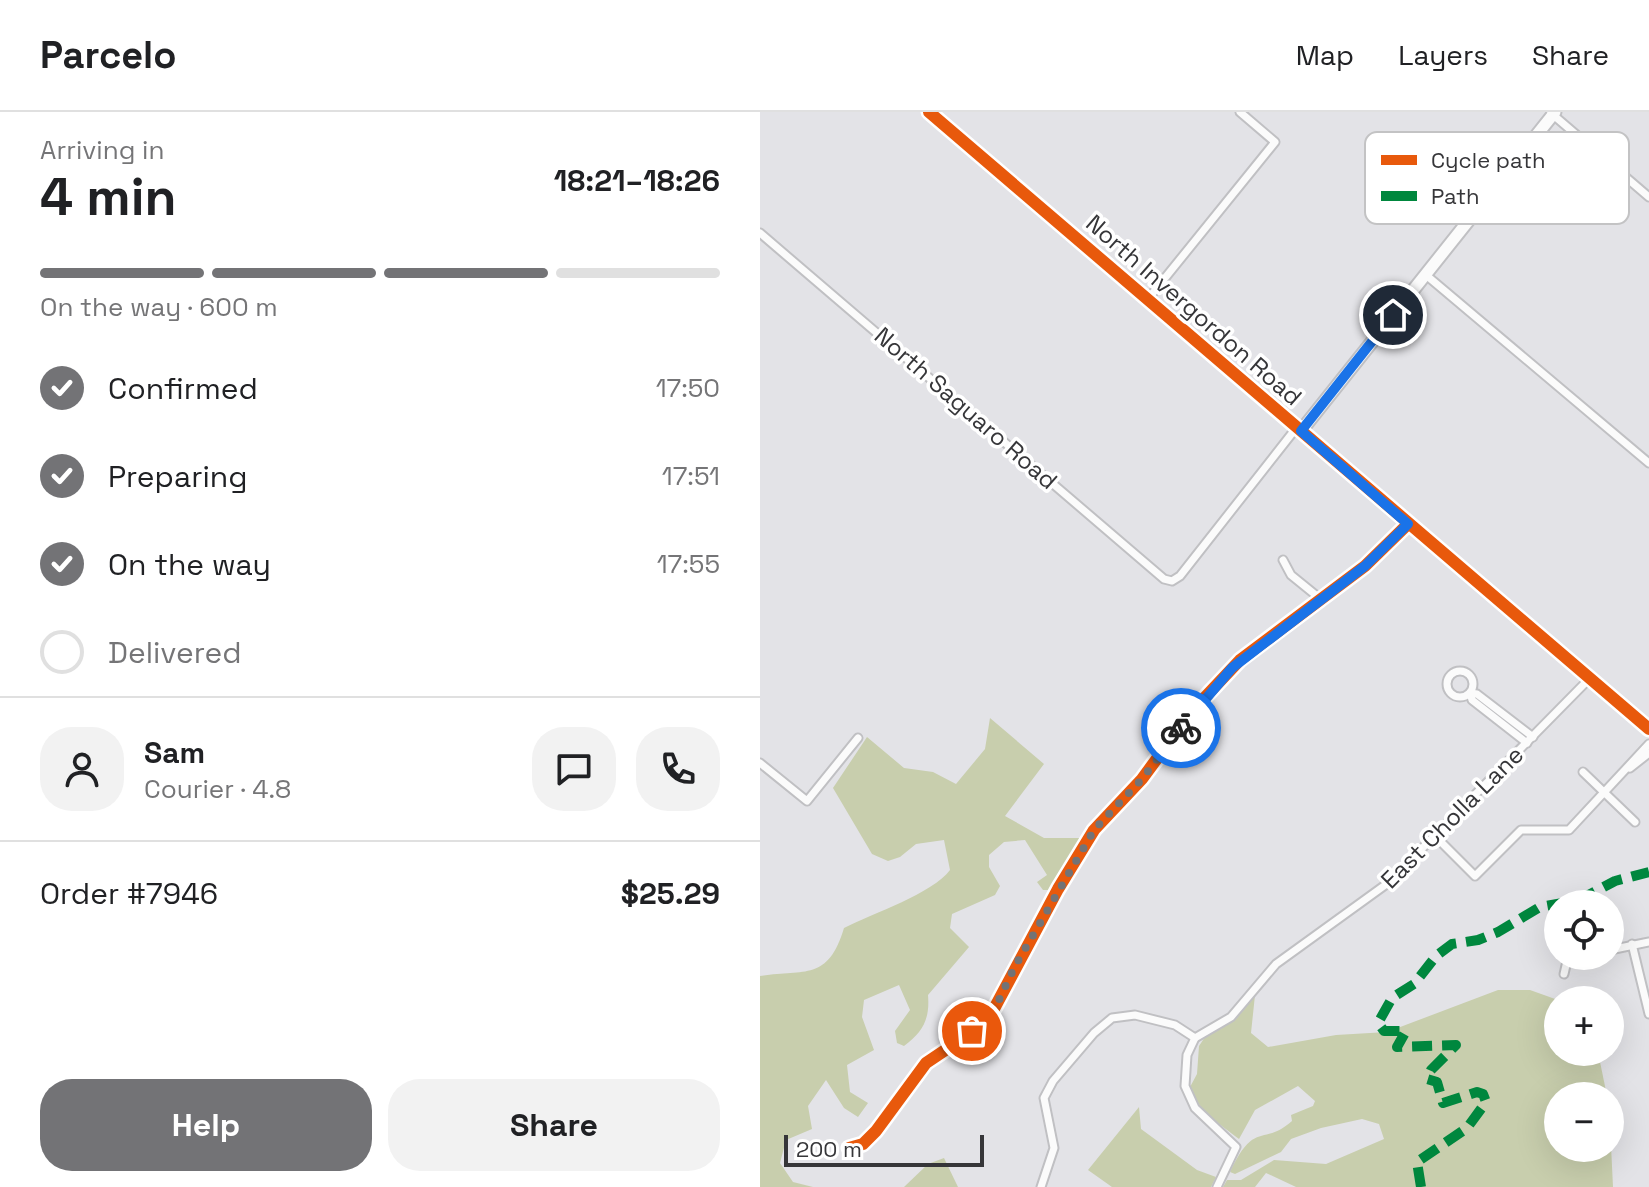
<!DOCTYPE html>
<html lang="en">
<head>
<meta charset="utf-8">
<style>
	:root { --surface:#fff; --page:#f2f2f2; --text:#202124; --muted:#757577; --line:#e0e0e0; --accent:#737376 }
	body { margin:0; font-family:"Space Grotesk",sans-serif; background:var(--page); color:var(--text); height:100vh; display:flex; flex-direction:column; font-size:30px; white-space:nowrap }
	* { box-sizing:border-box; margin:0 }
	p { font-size:26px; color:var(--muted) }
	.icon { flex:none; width:44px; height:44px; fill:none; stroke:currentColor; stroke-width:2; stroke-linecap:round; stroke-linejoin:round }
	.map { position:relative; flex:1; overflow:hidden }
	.details { display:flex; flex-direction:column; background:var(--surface); width:760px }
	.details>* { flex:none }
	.buttons { position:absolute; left:784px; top:778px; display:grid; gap:16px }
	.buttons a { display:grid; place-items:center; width:80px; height:80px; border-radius:50%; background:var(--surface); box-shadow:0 8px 32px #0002; font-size:40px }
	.scale { position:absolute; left:24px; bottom:20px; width:200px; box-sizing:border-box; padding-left:8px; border:4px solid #363639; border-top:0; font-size:22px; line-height:28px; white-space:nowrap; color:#363639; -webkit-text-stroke:6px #fff; paint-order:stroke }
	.pin { position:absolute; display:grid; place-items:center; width:68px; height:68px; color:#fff; margin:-34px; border:4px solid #fff; border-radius:50%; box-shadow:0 2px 8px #0007 }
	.courier { position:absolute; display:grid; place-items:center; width:80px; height:80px; margin:-40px; border:6px solid #1a73e8; border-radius:50%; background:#fff; color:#222; box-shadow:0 2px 10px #0007 }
	.headline em { font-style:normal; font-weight:700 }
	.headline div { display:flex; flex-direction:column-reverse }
	.headline { display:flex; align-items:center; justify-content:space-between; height:136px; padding:0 40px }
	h1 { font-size:52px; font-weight:700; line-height:60px }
	.bar { display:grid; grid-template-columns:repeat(4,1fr); gap:12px 8px; align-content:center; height:96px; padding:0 40px }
	.bar i { height:10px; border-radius:6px; background:var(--line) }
	.bar .selected { background:var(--accent) }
	.bar p { grid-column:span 4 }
	.line { display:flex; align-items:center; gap:20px; padding:0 40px; border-top:2px solid var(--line) }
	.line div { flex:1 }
	.round { display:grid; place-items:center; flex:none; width:84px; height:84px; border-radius:32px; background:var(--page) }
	ol { padding:0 40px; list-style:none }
	li { display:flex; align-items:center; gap:24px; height:88px }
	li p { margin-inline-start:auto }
	li .icon { padding:8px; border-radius:50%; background:var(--accent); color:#fff; stroke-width:4 }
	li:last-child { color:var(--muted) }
	li i { width:44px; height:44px; border:4px solid var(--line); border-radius:50% }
	.cta { display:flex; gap:16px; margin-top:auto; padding:16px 40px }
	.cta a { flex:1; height:92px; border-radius:32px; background:var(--accent); color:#fff; font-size:32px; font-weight:700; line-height:92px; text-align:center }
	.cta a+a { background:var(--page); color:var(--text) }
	header { display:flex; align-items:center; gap:48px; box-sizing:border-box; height:112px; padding:0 40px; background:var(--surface); border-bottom:2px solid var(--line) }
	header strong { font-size:38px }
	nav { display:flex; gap:44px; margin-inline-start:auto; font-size:28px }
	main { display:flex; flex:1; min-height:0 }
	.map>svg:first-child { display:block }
	.green { fill:#c8cead }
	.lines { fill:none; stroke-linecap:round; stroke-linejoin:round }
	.street-casing { stroke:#c0c0c3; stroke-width:11 }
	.secondary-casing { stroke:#c0c0c3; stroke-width:15 }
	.street { stroke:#fbfbfb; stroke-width:7 }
	.secondary { stroke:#fbfbfb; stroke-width:11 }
	.quiet { stroke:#00873e; stroke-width:10; stroke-dasharray:20 10; stroke-linecap:butt }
	.cycleway-casing { stroke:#fff; stroke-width:17 }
	.cycleway { stroke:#e8590c; stroke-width:12 }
	.done { stroke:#737376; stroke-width:8; stroke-dasharray:0 14.4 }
	.route { stroke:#1a73e8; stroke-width:10 }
	.labels { text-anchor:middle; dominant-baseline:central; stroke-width:7; stroke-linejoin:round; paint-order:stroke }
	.street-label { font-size:24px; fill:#363639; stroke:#fff }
	.key { fill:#fff; stroke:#c3c3c4; stroke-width:2 }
	.key-label { font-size:22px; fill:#363639 }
</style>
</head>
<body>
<header>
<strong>Parcelo</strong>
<nav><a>Map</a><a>Layers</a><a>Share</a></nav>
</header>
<main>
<section class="details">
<div class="headline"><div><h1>4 min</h1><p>Arriving in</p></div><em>18:21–18:26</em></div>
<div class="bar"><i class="selected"></i><i class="selected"></i><i class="selected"></i><i></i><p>On the way · 600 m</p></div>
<ol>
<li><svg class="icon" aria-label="check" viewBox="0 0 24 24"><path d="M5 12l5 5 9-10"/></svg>Confirmed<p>17:50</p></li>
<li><svg class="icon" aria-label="check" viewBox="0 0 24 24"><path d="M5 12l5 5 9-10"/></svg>Preparing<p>17:51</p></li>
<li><svg class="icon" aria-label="check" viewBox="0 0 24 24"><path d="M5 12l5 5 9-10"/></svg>On the way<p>17:55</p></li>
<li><i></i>Delivered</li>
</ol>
<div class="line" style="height:144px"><a class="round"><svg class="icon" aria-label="person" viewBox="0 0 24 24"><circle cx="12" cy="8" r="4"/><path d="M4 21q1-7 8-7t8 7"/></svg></a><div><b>Sam</b><p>Courier · 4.8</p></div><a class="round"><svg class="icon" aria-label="chat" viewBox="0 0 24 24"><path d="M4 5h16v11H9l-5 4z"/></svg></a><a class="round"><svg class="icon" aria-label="phone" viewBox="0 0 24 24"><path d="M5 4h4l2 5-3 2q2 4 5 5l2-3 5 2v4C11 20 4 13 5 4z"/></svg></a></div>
<div class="line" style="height:104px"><div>Order #7946</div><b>$25.29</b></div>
<div class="cta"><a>Help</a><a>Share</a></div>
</section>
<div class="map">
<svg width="889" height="1075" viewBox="0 0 889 1075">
	<rect width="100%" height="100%" fill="#e3e3e7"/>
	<g class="green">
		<path d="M230,606L284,652L245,704L284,726H319V729L290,778H283L277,770L287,763L265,728L244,730L229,743V755L240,774L235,783L192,802L190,816L209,835L168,883C170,907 163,920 144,934L137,931L135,919L150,898L139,873L104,888L102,905L114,938L87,953L90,980L108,991L98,1005L84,996L66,968L48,994L52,1017L26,1028L20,1051L33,1070L53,1075H0V864C44,857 68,870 84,816C113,801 172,782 190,758L184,728L156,732L140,745L128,749L112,742L73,676L107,625L144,656L173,660L196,672L225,637Z"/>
		<path d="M738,878H770L798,888V940H838L847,984H798V1036H850V1012L853,1075H536L506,1061L495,1075H463L467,1068H481L514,1048L566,1052L624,1027L619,1012L602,1007L561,1016L531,1027L521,1040L475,1062L470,1060C495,1007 503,1035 532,1009L531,1003L553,994L555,989L538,974L495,998L479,1027C460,1012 438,1000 430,975L437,962L439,934L445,925L476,907L495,883L491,921L508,935L576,923L627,920Z"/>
		<polygon points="379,995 381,1017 437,1058 456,1065 451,1075 352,1075 328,1058"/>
		<polygon points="184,1046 198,1075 144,1075 168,1052"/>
	</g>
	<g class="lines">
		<g class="street-casing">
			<g id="street">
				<polyline points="791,1 889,85"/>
				<polyline points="0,121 404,467 412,469 420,464 537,315"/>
				<polyline points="666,163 889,351"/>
				<polyline points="388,187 515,30 480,0"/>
				<polyline points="523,448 531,463 563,489"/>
				<circle cx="700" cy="572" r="13"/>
				<polyline points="767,631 712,588 710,581 717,582 773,625"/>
				<polyline points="0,651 47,689 98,626"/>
				<polyline points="870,656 889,641"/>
				<polyline points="823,660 875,710"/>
				<polyline points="675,724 715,764 761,718 809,718 889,632"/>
				<polyline points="872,832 889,902"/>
				<polyline points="850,838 889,830"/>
				<polyline points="804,862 807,849 827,844"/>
				<polyline points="89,1036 103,1032 116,1019 166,951 227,910 298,777 334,718 382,667 432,599 480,548 605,454 648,412"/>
				<polyline points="281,1075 294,1036 284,986 293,969 334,921 352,906 375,903 415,913 435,926"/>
				<polyline points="457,1075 476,1035 435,996 425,974 427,943 435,926 471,905 516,852 628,771 830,566"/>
			</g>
		</g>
		<g class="secondary-casing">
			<g id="secondary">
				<polyline points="169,0 889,617"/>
				<polyline points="541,319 795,0"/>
			</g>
		</g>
		<use href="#street" class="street"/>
		<use href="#secondary" class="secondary"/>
		<polyline class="quiet" points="661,1075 657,1050 707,1016 726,990 723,982 717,980 683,991 677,970 667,967 671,958 696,933 637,935 646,919 624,919 618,911 632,886 654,872 676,844 692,832 718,828 738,820 780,795 819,788 855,769 889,760"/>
		<g class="cycleway-casing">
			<g id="cycleway">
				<polyline points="169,0 889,617"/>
				<polyline points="89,1036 103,1032 116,1019 166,951 227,910 298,777 334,718 382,667 432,599 480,548 605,454 648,412"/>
			</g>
		</g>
		<use href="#cycleway" class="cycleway"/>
	</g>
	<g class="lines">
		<polyline class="done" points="212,919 232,903 254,856 334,718 382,667 421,616"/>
		<polyline class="route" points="421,616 472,556 605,454 648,412 541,319 633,203"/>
	</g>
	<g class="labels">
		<g class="street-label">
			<text transform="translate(434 198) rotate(41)">North Invergordon Road</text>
			<text transform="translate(206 296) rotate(41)">North Saguaro Road</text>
			<text transform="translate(692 705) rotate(-45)">East Cholla Lane</text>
		</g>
	</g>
	<rect x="605" y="20" width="264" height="92" rx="12" class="key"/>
	<rect x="621" y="43" width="36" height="10" fill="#e8590c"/>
	<rect x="621" y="79" width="36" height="10" fill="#00873e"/>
	<g class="key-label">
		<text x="671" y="56">Cycle path</text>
		<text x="671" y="92">Path</text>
	</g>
</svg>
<div class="buttons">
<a><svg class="icon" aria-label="locate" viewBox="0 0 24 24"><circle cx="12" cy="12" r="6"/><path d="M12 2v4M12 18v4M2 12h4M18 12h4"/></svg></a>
<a>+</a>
<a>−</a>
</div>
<div class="scale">200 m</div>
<div class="pin" style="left:212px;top:919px;background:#ea580c"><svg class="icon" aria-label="bag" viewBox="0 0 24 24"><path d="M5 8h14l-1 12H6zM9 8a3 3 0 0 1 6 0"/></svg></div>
<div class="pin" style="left:633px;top:203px;background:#1f2937"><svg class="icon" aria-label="home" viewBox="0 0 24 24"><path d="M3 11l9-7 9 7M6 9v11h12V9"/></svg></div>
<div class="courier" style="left:421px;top:616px"><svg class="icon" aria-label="bike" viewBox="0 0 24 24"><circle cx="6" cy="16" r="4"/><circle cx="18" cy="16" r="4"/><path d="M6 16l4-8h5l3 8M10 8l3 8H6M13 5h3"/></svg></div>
</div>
</main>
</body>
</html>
